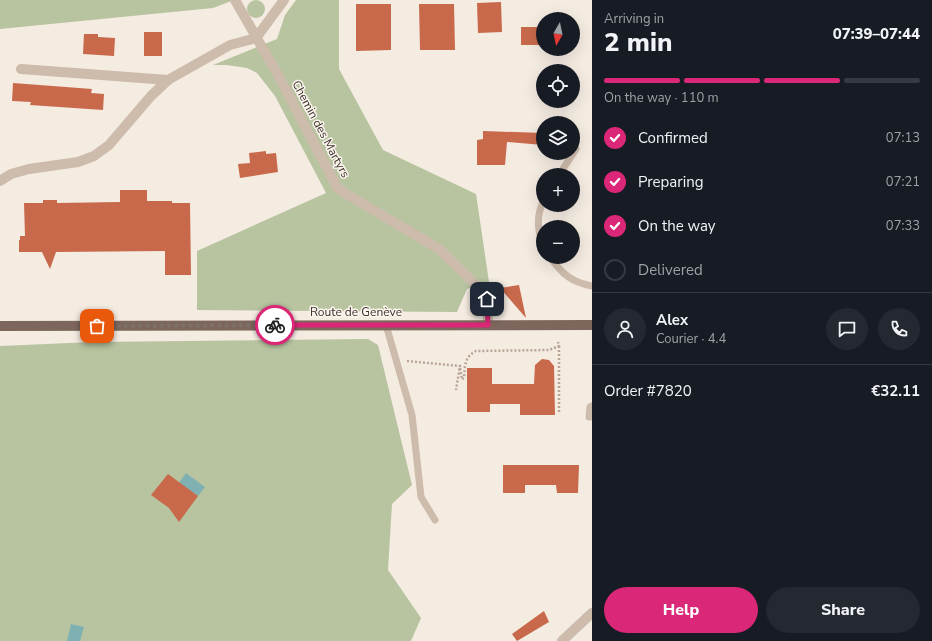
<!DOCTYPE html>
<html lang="en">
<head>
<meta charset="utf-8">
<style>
	:root { --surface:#171b24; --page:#242831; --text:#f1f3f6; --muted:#9ea1a6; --line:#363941; --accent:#db2777 }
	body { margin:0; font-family:"Nunito Sans",sans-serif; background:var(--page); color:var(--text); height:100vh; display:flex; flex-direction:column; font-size:15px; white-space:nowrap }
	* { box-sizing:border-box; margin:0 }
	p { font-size:13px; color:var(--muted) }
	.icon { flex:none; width:22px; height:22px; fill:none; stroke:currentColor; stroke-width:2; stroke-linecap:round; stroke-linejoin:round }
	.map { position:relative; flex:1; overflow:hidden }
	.drawer { display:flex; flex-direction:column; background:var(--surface); width:340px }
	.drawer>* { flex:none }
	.needle { width:26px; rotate:189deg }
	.buttons { position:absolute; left:536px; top:12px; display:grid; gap:8px }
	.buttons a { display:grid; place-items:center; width:44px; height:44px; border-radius:50%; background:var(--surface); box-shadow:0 4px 16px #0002; font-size:20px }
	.pin { position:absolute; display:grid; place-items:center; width:34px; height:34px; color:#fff; margin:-17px; border-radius:8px; box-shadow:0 2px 6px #0006 }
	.courier { position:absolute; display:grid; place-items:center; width:40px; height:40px; margin:-20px; border:3px solid #db2777; border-radius:50%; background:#fff; color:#222; box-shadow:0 1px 5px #0007 }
	.head em { font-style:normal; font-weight:800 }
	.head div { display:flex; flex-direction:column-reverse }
	.head { display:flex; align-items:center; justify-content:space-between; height:68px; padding:0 12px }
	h1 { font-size:26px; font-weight:800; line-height:30px }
	.bar { display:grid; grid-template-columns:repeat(4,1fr); gap:6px 4px; align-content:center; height:48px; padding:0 12px }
	.bar i { height:5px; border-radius:3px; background:var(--line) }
	.bar .selected { background:var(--accent) }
	.bar p { grid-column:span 4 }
	.line { display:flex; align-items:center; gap:10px; padding:0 12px; border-top:1px solid var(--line) }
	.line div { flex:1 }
	.round { display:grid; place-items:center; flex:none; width:42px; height:42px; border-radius:21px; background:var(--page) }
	ol { padding:0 12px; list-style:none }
	li { display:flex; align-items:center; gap:12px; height:44px }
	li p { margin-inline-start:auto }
	li .icon { padding:4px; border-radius:50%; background:var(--accent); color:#fff; stroke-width:4 }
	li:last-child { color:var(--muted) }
	li i { width:22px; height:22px; border:2px solid var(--line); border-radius:50% }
	.button { display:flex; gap:8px; margin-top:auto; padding:8px 12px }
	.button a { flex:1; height:46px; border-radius:24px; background:var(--accent); color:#fff; font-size:16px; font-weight:800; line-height:46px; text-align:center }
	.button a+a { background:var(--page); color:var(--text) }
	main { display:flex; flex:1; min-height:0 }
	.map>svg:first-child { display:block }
	.green { fill:#b8c4a0 }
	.water { fill:#7fb0b2 }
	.building { fill:#c8694b }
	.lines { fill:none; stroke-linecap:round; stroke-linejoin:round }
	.path { stroke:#b9a596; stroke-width:2.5; stroke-dasharray:2 2; stroke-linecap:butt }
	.service { stroke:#cdbbac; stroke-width:7 }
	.minor { stroke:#cdbbac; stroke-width:10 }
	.tertiary { stroke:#cdbbac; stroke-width:10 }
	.primary { stroke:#7d675c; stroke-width:10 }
	.done { stroke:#7c716b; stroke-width:4; stroke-dasharray:0 7.2 }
	.route { stroke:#db2777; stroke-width:5 }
	.labels { text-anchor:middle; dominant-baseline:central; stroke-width:3; stroke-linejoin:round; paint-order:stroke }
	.street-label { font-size:12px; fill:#3b302b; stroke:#fbf5ee }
</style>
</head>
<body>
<main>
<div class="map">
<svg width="592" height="641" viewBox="0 0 592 641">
	<rect width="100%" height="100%" fill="#f4ebe1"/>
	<g class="green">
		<polygon points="0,0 234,0 213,8 0,29"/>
		<polygon points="296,0 339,0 339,69 383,150 476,194 489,282 467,289 457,312 197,310 197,251 326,193 275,96 257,73 247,68 227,65 213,65 277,39 285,15"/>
		<circle cx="256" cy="9" r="9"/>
		<polygon points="368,339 378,345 412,485 392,504 388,570 421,618 411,641 0,641 0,346 93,342"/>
	</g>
	<g class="water">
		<polygon points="186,473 205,487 198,496 186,488 175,488"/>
		<polygon points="71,624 84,627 80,641 67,641"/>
	</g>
	<g class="building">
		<polygon points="501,2 502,32 478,33 477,3"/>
		<polygon points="356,4 391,4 391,50 356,51"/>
		<polygon points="419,4 454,4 455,50 420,50"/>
		<rect x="521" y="27" width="22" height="18"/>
		<rect x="144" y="32" width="18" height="24"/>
		<polygon points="84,34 98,34 98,37 115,38 114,56 83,54"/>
		<polygon points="13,83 92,89 91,93 104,94 103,110 30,105 31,102 12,101"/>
		<polygon points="483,131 543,133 543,145 507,142 505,165 477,165 477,140 483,139"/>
		<polygon points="266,151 266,154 276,153 278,172 240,178 238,164 250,163 249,153"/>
		<polygon points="120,190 147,190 147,201 172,201 172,203 190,203 191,275 165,275 165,251 56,252 50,269 42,252 19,252 19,240 20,240 20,236 25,236 24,203 43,203 43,200 57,200 57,203 120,202"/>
		<polygon points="519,285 526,318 500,288"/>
		<polygon points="542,359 549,360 554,366 555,415 520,415 520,404 490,404 490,412 467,412 467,368 492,368 492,384 534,384 535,365"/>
		<polygon points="503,465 579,465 578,493 557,493 556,485 525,485 525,493 503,493"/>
		<polygon points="168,474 198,496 179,522 169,508 151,495"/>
		<polygon points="544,611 549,622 517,641 512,634"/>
	</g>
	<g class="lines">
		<g class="path">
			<polyline points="559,346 559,412"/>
			<polyline points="407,361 460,366 456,390"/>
			<polyline points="460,368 462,379"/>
			<path d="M462,379L464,378C465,367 464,357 476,351L549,350L559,346L558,342"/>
		</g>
		<g class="service">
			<polyline points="559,175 576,149"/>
			<path d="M543,202C536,217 537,230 543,244"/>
			<path d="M550,257C562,274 571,282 592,286"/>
			<polyline points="386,325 412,415 421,497 435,520"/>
			<polyline points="592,406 590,407 589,417 592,417"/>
		</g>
		<g class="minor">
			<polyline points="235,0 278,75 338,189 439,249 478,287 487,299 488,325"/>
			<polyline points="256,38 284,0"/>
			<polyline points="21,69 168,80"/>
			<polyline points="0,181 11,174 29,169 78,162 94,156 109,145 151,96 168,80 230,45 256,38"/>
		</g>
		<polyline class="tertiary" points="562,641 592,613"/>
		<polyline class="primary" points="0,326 592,325"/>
	</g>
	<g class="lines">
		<polyline class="done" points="97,326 275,325"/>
		<polyline class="route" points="275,325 488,325 487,299"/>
	</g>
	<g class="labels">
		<g class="street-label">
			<text transform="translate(321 129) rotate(62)">Chemin des Martyrs</text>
			<text x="356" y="312">Route de Genève</text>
		</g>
	</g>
</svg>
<div class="buttons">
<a><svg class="needle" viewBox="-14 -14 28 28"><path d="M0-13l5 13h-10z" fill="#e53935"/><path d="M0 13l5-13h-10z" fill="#9ea1a6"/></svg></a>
<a><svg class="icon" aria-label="locate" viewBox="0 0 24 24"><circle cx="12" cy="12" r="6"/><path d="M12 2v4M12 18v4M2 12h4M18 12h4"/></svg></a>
<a><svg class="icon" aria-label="layers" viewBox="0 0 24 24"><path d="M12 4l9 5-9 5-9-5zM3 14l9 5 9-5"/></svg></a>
<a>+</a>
<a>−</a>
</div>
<div class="pin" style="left:97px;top:326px;background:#ea580c"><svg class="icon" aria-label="bag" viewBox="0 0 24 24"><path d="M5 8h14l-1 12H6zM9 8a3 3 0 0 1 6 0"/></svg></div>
<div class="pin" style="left:487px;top:299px;background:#1f2937"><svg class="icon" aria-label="home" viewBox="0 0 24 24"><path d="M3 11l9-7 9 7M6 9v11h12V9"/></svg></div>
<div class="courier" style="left:275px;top:325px"><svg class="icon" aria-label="bike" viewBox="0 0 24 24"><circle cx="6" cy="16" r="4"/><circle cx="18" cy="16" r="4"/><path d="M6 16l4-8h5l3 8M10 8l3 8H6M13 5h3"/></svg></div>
</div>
<section class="drawer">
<div class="head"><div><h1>2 min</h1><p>Arriving in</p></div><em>07:39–07:44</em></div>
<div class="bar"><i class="selected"></i><i class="selected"></i><i class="selected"></i><i></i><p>On the way · 110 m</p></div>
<ol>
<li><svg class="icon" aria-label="check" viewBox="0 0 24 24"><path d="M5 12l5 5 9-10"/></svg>Confirmed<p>07:13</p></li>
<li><svg class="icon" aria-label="check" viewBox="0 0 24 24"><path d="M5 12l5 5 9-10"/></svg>Preparing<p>07:21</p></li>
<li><svg class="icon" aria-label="check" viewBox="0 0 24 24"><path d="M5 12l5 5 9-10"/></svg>On the way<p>07:33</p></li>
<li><i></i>Delivered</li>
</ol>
<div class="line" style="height:72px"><a class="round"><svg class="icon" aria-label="person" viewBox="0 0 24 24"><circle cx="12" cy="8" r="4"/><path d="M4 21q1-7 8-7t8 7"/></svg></a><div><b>Alex</b><p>Courier · 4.4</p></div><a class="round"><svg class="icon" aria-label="chat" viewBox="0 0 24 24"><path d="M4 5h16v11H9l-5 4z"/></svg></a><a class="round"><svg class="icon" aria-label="phone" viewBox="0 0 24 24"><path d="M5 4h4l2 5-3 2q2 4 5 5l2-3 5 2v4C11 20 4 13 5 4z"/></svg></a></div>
<div class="line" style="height:52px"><div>Order #7820</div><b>€32.11</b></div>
<div class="button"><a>Help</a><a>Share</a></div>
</section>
</main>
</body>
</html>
